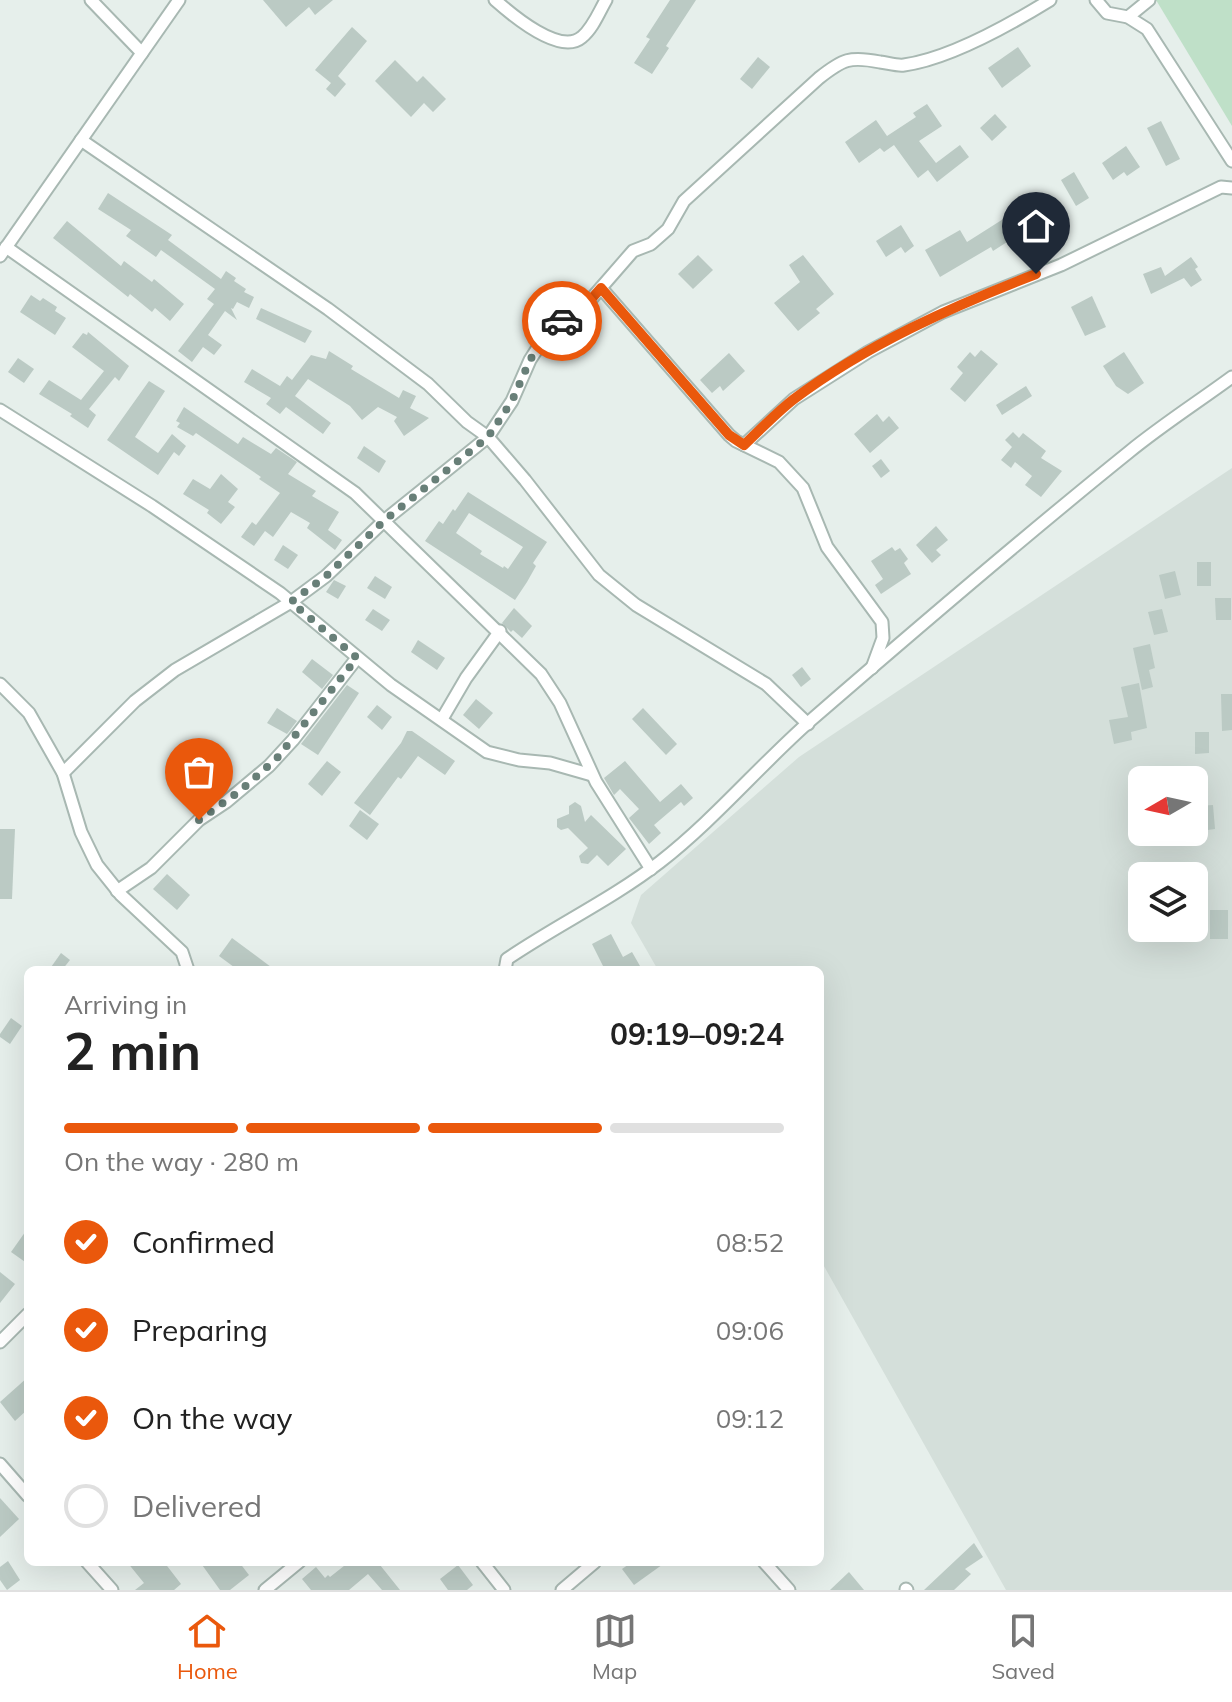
<!DOCTYPE html>
<html lang="en">
<head>
<meta charset="utf-8">
<style>
	:root { --surface:#fff; --page:#f2f2f2; --text:#222; --muted:#767676; --line:#e0e0e0; --accent:#ea580c }
	body { margin:0; font-family:Mulish,sans-serif; background:var(--page); color:var(--text); height:100vh; display:flex; flex-direction:column; font-size:30px; white-space:nowrap }
	* { box-sizing:border-box; margin:0 }
	p { font-size:26px; color:var(--muted) }
	.icon { flex:none; width:44px; height:44px; fill:none; stroke:currentColor; stroke-width:2; stroke-linecap:round; stroke-linejoin:round }
	.map { position:relative; flex:1; overflow:hidden }
	.drawer { position:absolute; left:24px; top:966px; width:800px; height:600px; display:flex; flex-direction:column; background:var(--surface); border-radius:12px; box-shadow:0 8px 32px #0002 }
	.drawer>* { flex:none }
	.needle { width:52px; rotate:261deg }
	.controls { position:absolute; left:1128px; top:766px; display:grid; gap:16px }
	.controls a { display:grid; place-items:center; width:80px; height:80px; border-radius:12px; background:var(--surface); box-shadow:0 8px 32px #0002; font-size:40px }
	.pin { position:absolute; display:grid; place-items:center; width:68px; height:68px; color:#fff; margin:-82px -34px; border-radius:50% 50% 50% 0; rotate:-45deg; box-shadow:0 0 8px #0007 }
	.pin .icon { rotate:45deg }
	.courier { position:absolute; display:grid; place-items:center; width:80px; height:80px; margin:-40px; border:6px solid #ea580c; border-radius:50%; background:#fff; color:#222; box-shadow:0 2px 10px #0007 }
	.summary em { font-style:normal; font-weight:700 }
	.summary div { display:flex; flex-direction:column-reverse }
	.summary { display:flex; align-items:center; justify-content:space-between; height:136px; padding:0 40px }
	h1 { font-size:52px; font-weight:700; line-height:60px }
	.bar { display:grid; grid-template-columns:repeat(4,1fr); gap:12px 8px; align-content:center; height:96px; padding:0 40px }
	.bar i { height:10px; border-radius:6px; background:var(--line) }
	.bar .on { background:var(--accent) }
	.bar p { grid-column:span 4 }
	ol { padding:0 40px; list-style:none }
	li { display:flex; align-items:center; gap:24px; height:88px }
	li p { margin-inline-start:auto }
	li .icon { padding:8px; border-radius:50%; background:var(--accent); color:#fff; stroke-width:4 }
	li:last-child { color:var(--muted) }
	li i { width:44px; height:44px; border:4px solid var(--line); border-radius:50% }
	.tabs { display:flex; justify-content:space-around; align-items:center; height:112px; border-top:2px solid var(--line); background:var(--surface); font-size:22px; color:var(--muted) }
	.tabs a { display:grid; justify-items:center; gap:4px }
	.tabs .on { color:var(--accent) }
	.map>svg:first-child { display:block }
	.built { fill:#d4dfda; fill-rule:evenodd }
	.green { fill:#bfe0c8 }
	.building { fill:#bbcac4; fill-rule:evenodd }
	.lines { fill:none; stroke-linecap:round; stroke-linejoin:round }
	.street-casing { stroke:#a8b8b2; stroke-width:15 }
	.street { stroke:#fff; stroke-width:11 }
	.done { stroke:#687f78; stroke-width:8; stroke-dasharray:0 14.4 }
	.route { stroke:#ea580c; stroke-width:10 }
</style>
</head>
<body>
<div class="map">
<svg width="1232" height="1590" viewBox="0 0 1232 1590">
	<rect width="100%" height="100%" fill="#e6efeb"/>
	<path class="built" d="M1232,468V1590H1006L820,1259V970H658L631,923L641,895L799,757ZM1142,780H1194V832H1142ZM1142,876H1194V928H1142Z"/>
	<polygon class="green" points="1156,0 1232,0 1232,126"/>
	<g class="building">
		<polygon points="263,0 333,0 315,15 309,7 286,27"/>
		<polygon points="670,0 696,0 666,46 669,48 652,74 634,63 650,39 646,37"/>
		<polygon points="352,27 367,41 338,76 346,84 335,97 326,89 331,83 315,70"/>
		<polygon points="1018,47 1031,66 1002,88 988,68"/>
		<polygon points="758,57 770,67 752,89 740,79"/>
		<polygon points="395,60 417,82 423,76 446,99 433,112 424,103 411,117 375,81"/>
		<polygon points="927,104 942,126 919,141 936,163 960,145 969,157 937,182 928,170 918,178 894,145 884,152 880,148 859,163 845,142 876,120 887,136 916,117 913,113"/>
		<polygon points="995,114 1007,127 992,141 980,128"/>
		<polygon points="1161,121 1180,159 1166,166 1147,128"/>
		<polygon points="1126,146 1140,167 1127,176 1124,172 1113,180 1102,163"/>
		<polygon points="1074,172 1089,198 1076,206 1061,180"/>
		<polygon points="108,193 172,235 168,240 221,279 226,271 236,278 234,281 246,289 244,292 254,297 249,308 237,302 233,309 231,308 237,320 225,311 208,335 222,345 214,355 203,347 192,362 178,351 214,304 207,299 215,289 161,250 156,257 126,236 131,230 98,209"/>
		<polygon points="1043,199 1055,222 1029,236 1026,230 993,251 991,247 940,277 925,250 960,230 967,242 1008,216 1009,218"/>
		<polygon points="67,221 121,266 124,261 152,282 154,279 184,304 170,321 155,308 152,312 130,294 128,297 53,238"/>
		<polygon points="901,225 914,246 905,253 901,247 886,257 876,241"/>
		<polygon points="698,255 713,270 693,289 678,274"/>
		<polygon points="803,255 834,294 816,309 820,313 798,331 774,303 800,282 789,265"/>
		<polygon points="1191,257 1198,267 1195,269 1202,280 1191,287 1184,278 1151,294 1143,274 1161,267 1165,276"/>
		<polygon points="31,295 40,301 43,298 57,307 55,311 66,318 55,335 20,312"/>
		<polygon points="1092,296 1106,327 1085,336 1071,307"/>
		<polygon points="261,308 312,331 305,343 256,319"/>
		<polygon points="88,332 129,366 119,381 115,377 89,409 96,415 88,428 70,416 72,414 39,394 49,380 81,400 104,371 72,347 83,333 87,335"/>
		<polygon points="981,350 998,364 965,402 950,389 963,373 957,367 970,352 975,357"/>
		<polygon points="329,351 353,366 351,369 399,398 403,390 416,396 410,408 429,418 404,436 394,421 397,417 378,407 362,420 350,406 308,379 295,396 331,423 323,434 286,407 280,414 266,404 271,398 244,382 252,369 280,386 287,376 292,380 311,355 326,359"/>
		<polygon points="1124,352 1144,383 1128,394 1116,386 1103,366"/>
		<polygon points="729,353 745,371 723,391 720,386 712,393 700,380"/>
		<polygon points="18,358 34,369 24,383 8,372"/>
		<polygon points="149,381 165,391 135,437 158,453 172,434 186,446 179,456 174,452 158,475 107,440"/>
		<polygon points="1026,386 1032,396 1002,415 996,405"/>
		<polygon points="184,407 238,444 243,437 271,454 276,448 297,462 288,474 316,491 312,496 339,512 328,530 342,540 335,550 307,528 310,523 291,512 273,537 265,531 254,546 241,537 252,522 256,525 280,493 259,479 261,477 196,433 193,436 177,427 180,423 176,421"/>
		<polygon points="877,414 883,422 889,416 899,428 870,453 854,434"/>
		<polygon points="1013,432 1019,438 1023,433 1046,451 1041,458 1062,471 1041,497 1025,485 1032,476 1015,462 1011,468 1001,460 1012,447 1005,440"/>
		<polygon points="364,446 386,461 379,473 357,458"/>
		<polygon points="881,459 890,471 881,478 872,466"/>
		<polygon points="221,474 238,489 228,502 235,507 221,524 207,513 209,510 183,494 193,479 210,489"/>
		<path d="M468,492L547,542L533,563L536,566L527,582L515,600L425,541L439,521L443,524L453,509L455,511ZM469,513L523,547L508,569L504,566L503,568L480,554L482,551L456,533Z"/>
		<polygon points="936,526 948,540 936,550 941,555 932,563 916,545"/>
		<polygon points="283,545 298,555 288,569 274,560"/>
		<polygon points="892,547 895,551 900,548 908,559 904,563 911,574 881,594 875,585 883,579 871,561"/>
		<rect x="1197" y="562" width="14" height="24"/>
		<polygon points="1175,571 1181,595 1165,599 1159,575"/>
		<polygon points="375,576 392,587 385,599 367,588"/>
		<polygon points="334,580 346,586 338,599 326,592"/>
		<polygon points="1215,598 1231,598 1231,620 1216,620"/>
		<polygon points="514,608 532,626 522,638 513,630 511,632 502,623"/>
		<polygon points="373,609 390,620 382,631 365,620"/>
		<polygon points="1162,609 1168,632 1154,635 1148,612"/>
		<polygon points="418,640 445,658 437,670 411,652"/>
		<polygon points="1150,644 1155,668 1149,670 1153,687 1142,690 1133,648"/>
		<polygon points="312,659 333,675 322,689 302,672"/>
		<polygon points="802,667 811,679 801,687 792,675"/>
		<polygon points="1139,683 1147,728 1131,732 1132,740 1114,744 1109,720 1128,717 1121,687"/>
		<polygon points="347,685 359,693 318,755 301,744"/>
		<polygon points="1221,694 1232,694 1232,730 1222,731"/>
		<polygon points="476,699 493,713 479,729 463,715"/>
		<polygon points="377,705 392,717 382,730 367,717"/>
		<polygon points="277,708 297,721 287,734 267,723"/>
		<polygon points="643,708 677,744 666,755 632,719"/>
		<polygon points="407,731 412,731 455,761 445,775 418,756 401,779 398,777 370,815 354,803 401,743"/>
		<polygon points="1195,732 1209,732 1209,753 1195,754"/>
		<polygon points="327,761 341,772 322,796 308,784"/>
		<polygon points="625,761 660,802 681,784 693,798 684,806 681,802 654,825 661,833 649,844 629,818 639,809 620,789 614,795 604,778"/>
		<polygon points="575,802 581,806 585,822 591,815 626,849 608,866 597,855 588,864 581,863 579,856 588,848 568,828 561,830 557,827 557,819 569,814 569,806"/>
		<polygon points="1213,805 1215,829 1200,831 1198,806"/>
		<polygon points="360,810 379,824 367,840 349,826"/>
		<polygon points="0,829 15,829 12,899 0,899"/>
		<polygon points="167,874 190,895 177,910 153,889"/>
		<rect x="1210" y="910" width="18" height="29"/>
		<polygon points="611,934 623,957 632,952 640,966 633,970 605,970 592,944"/>
		<polygon points="232,938 275,970 238,970 219,956"/>
		<polygon points="61,953 70,960 62,970 49,970"/>
		<polygon points="11,1018 22,1026 10,1044 0,1037 0,1034"/>
		<polygon points="28,1228 28,1264 11,1252"/>
		<polygon points="0,1272 15,1284 0,1303"/>
		<polygon points="28,1377 28,1409 15,1421 0,1402"/>
		<polygon points="0,1498 19,1519 0,1537"/>
		<polygon points="974,1543 983,1557 965,1569 971,1574 954,1590 924,1590"/>
		<polygon points="8,1561 20,1580 7,1590 0,1580 0,1567"/>
		<polygon points="127,1562 164,1562 181,1584 174,1590 135,1590 144,1583"/>
		<polygon points="200,1562 239,1562 249,1575 230,1590 220,1590"/>
		<polygon points="349,1562 383,1562 380,1565 400,1590 382,1590 368,1574 349,1590 311,1590 302,1579 316,1567 325,1578 328,1575 330,1577"/>
		<polygon points="632,1562 666,1562 634,1585 622,1569"/>
		<polygon points="458,1565 473,1585 467,1590 448,1590 440,1579"/>
		<polygon points="849,1572 864,1590 830,1590"/>
	</g>
	<g class="lines">
		<g class="street-casing">
			<g id="street">
				<polyline points="91,0 142,53"/>
				<path d="M495,0C512,15 560,56 582,37C593,28 599,12 606,0"/>
				<polyline points="1096,0 1107,13 1128,17 1147,29 1232,161"/>
				<polyline points="1128,17 1149,0"/>
				<polyline points="81,140 328,309 428,384 467,422 488,437 525,480 599,575 636,605 766,684 808,724"/>
				<polyline points="6,247 355,493 541,674 560,703 596,782 651,869"/>
				<polyline points="0,256 179,0"/>
				<polyline points="601,288 729,435 736,441 779,462 803,488 827,547 882,622 883,638 872,668"/>
				<polyline points="0,410 152,506 280,593 391,685 487,752 519,760 550,763 592,775"/>
				<polyline points="744,445 794,399 868,352 943,312 1061,265 1221,187 1232,188"/>
				<polyline points="0,684 29,713 63,773 81,832 97,865 121,895 182,952 188,970"/>
				<polyline points="442,719 466,678 500,631"/>
				<path d="M63,773L135,701L175,670L291,602L326,576L385,520L488,437L512,401L530,360L553,324L586,305L633,251L651,244L668,229L684,201L819,78C843,59 850,56 880,62C888,63 897,66 904,65C949,59 1011,24 1050,0"/>
				<polyline points="117,891 151,868 199,820 226,802 269,766 293,740 357,658"/>
				<path d="M505,970L507,959C557,925 612,899 660,862C714,820 759,766 810,721C915,630 1021,539 1129,452C1162,425 1198,402 1232,377"/>
				<polyline points="0,1342 28,1314"/>
				<polyline points="0,1464 28,1496"/>
				<polyline points="87,1562 112,1590"/>
				<polyline points="482,1562 504,1590"/>
				<polyline points="764,1562 789,1590"/>
				<polyline points="906,1589 907,1590"/>
				<polyline points="265,1590 299,1562"/>
				<polyline points="562,1590 595,1562"/>
			</g>
		</g>
		<use href="#street" class="street"/>
	</g>
	<g class="lines">
		<polyline class="done" points="199,820 240,791 277,758 357,658 291,602 326,576 385,520 488,437 512,401 530,360 553,324 562,321"/>
		<path class="route" d="M562,321L586,305L601,288L729,435L744,445C760,430 776,413 794,399C866,345 953,306 1036,274"/>
	</g>
</svg>
<div class="controls">
<a><svg class="needle" viewBox="-14 -14 28 28"><path d="M0-13l5 13h-10z" fill="#e53935"/><path d="M0 13l5-13h-10z" fill="#767676"/></svg></a>
<a><svg class="icon" aria-label="layers" viewBox="0 0 24 24"><path d="M12 4l9 5-9 5-9-5zM3 14l9 5 9-5"/></svg></a>
</div>
<div class="pin" style="left:199px;top:820px;background:#ea580c"><svg class="icon" aria-label="bag" viewBox="0 0 24 24"><path d="M5 8h14l-1 12H6zM9 8a3 3 0 0 1 6 0"/></svg></div>
<div class="pin" style="left:1036px;top:274px;background:#1f2937"><svg class="icon" aria-label="home" viewBox="0 0 24 24"><path d="M3 11l9-7 9 7M6 9v11h12V9"/></svg></div>
<div class="courier" style="left:562px;top:321px"><svg class="icon" aria-label="car" viewBox="0 0 24 24"><path d="M5 17H2v-5l4-1 3-4h7l3 4 3 1v5h-3M9 17h6M6 11h13"/><circle cx="7" cy="17" r="2"/><circle cx="17" cy="17" r="2"/></svg></div>
<section class="drawer">
<div class="summary"><div><h1>2 min</h1><p>Arriving in</p></div><em>09:19–09:24</em></div>
<div class="bar"><i class="on"></i><i class="on"></i><i class="on"></i><i></i><p>On the way · 280 m</p></div>
<ol>
<li><svg class="icon" aria-label="check" viewBox="0 0 24 24"><path d="M5 12l5 5 9-10"/></svg>Confirmed<p>08:52</p></li>
<li><svg class="icon" aria-label="check" viewBox="0 0 24 24"><path d="M5 12l5 5 9-10"/></svg>Preparing<p>09:06</p></li>
<li><svg class="icon" aria-label="check" viewBox="0 0 24 24"><path d="M5 12l5 5 9-10"/></svg>On the way<p>09:12</p></li>
<li><i></i>Delivered</li>
</ol>
</section>
</div>
<nav class="tabs">
<a class="on"><svg class="icon" aria-label="home" viewBox="0 0 24 24"><path d="M3 11l9-7 9 7M6 9v11h12V9"/></svg>Home</a>
<a><svg class="icon" aria-label="map" viewBox="0 0 24 24"><path d="M3 6l6-2 6 2 6-2v14l-6 2-6-2-6 2zM9 4v14M15 6v14"/></svg>Map</a>
<a><svg class="icon" aria-label="saved" viewBox="0 0 24 24"><path d="M7 4h10v16l-5-4-5 4z"/></svg>Saved</a>
</nav>
</body>
</html>
